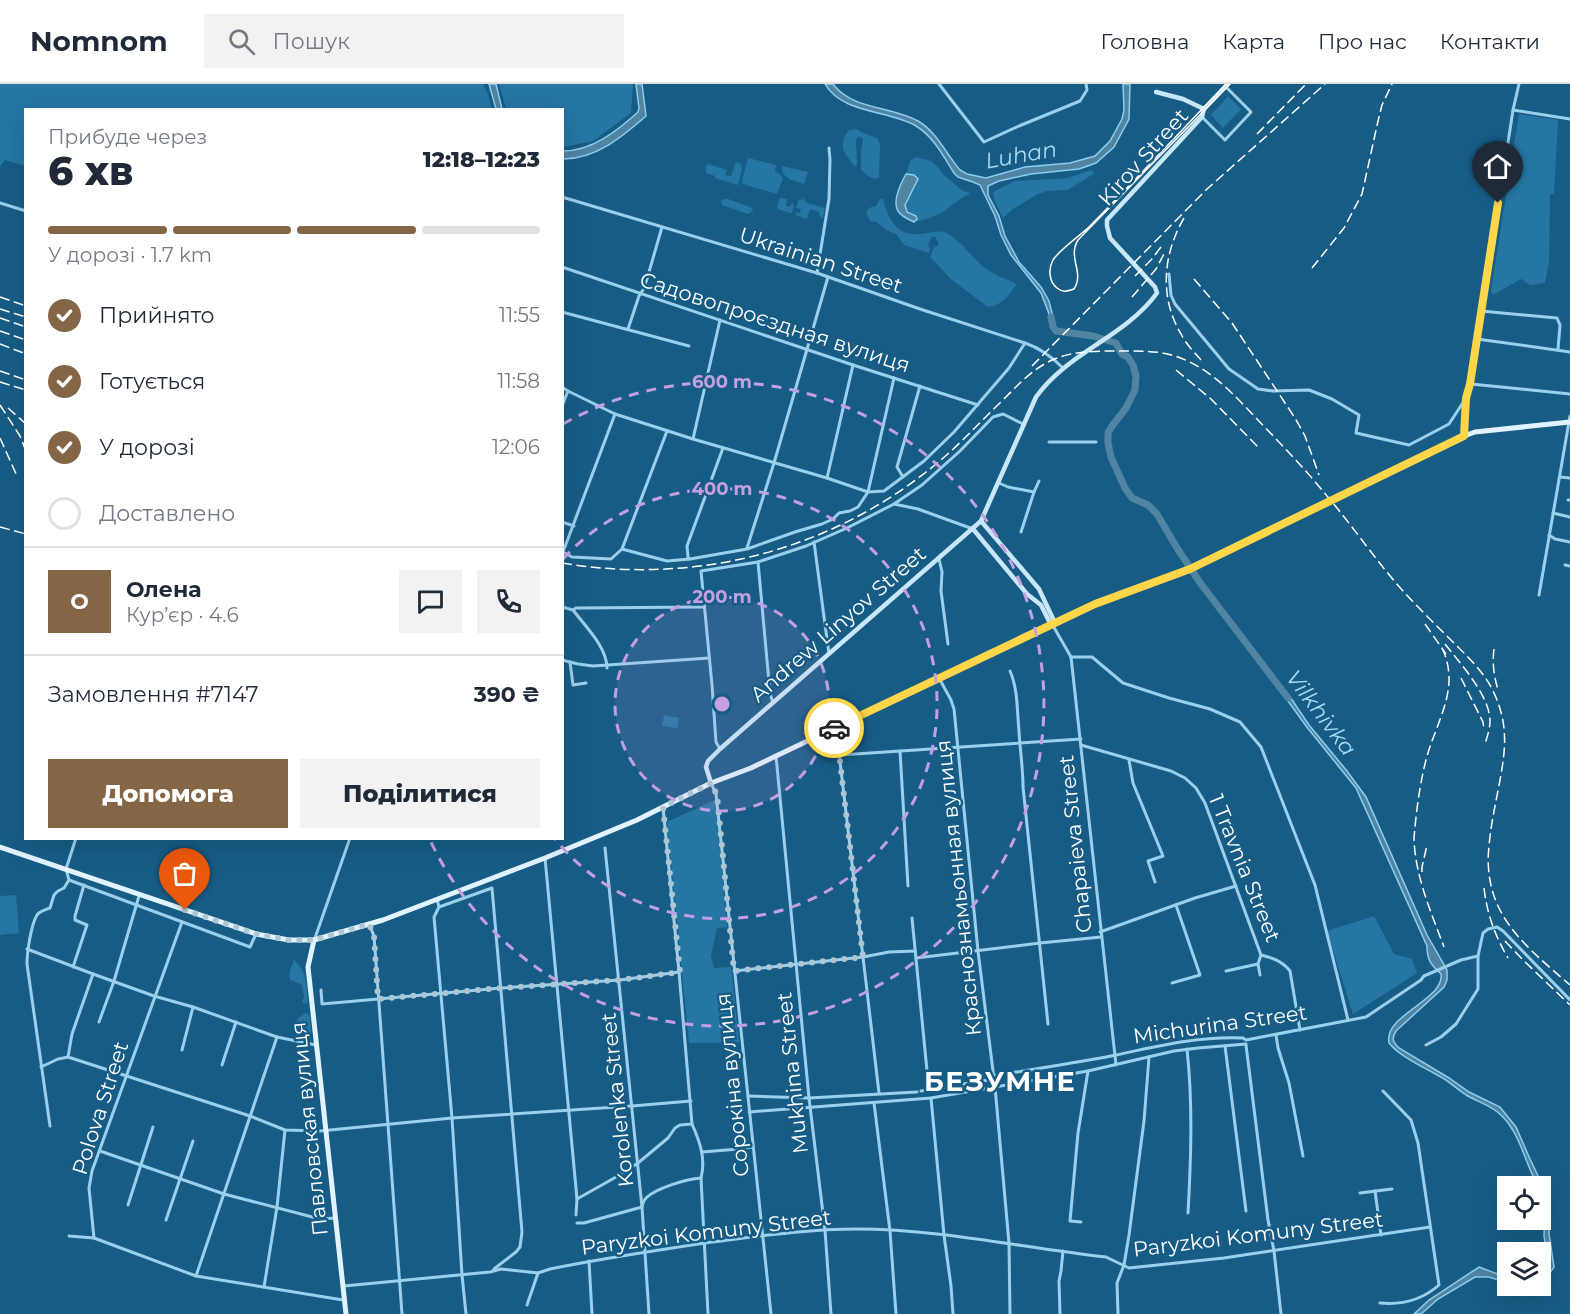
<!DOCTYPE html>
<html lang="uk">
<head>
<meta charset="utf-8">
<style>
	:root { --surface:#fff; --page:#f2f2f3; --text:#1f2937; --muted:#747a83; --line:#e0e1e3; --accent:#846545 }
	body { margin:0; font-family:Montserrat,sans-serif; background:var(--page); color:var(--text); height:100vh; display:flex; flex-direction:column; font-size:22px; white-space:nowrap }
	* { box-sizing:border-box; margin:0 }
	p { font-size:20px; color:var(--muted) }
	.icon { flex:none; width:33px; height:33px; fill:none; stroke:currentColor; stroke-width:2; stroke-linecap:round; stroke-linejoin:round }
	.map { position:relative; flex:1; overflow:hidden }
	.sheet { position:absolute; left:24px; top:24px; width:540px; height:732px; display:flex; flex-direction:column; background:var(--surface); border-radius:0px; box-shadow:0 6px 24px #0002 }
	.sheet>* { flex:none }
	.tools { position:absolute; left:1497px; top:1092px; display:grid; gap:12px }
	.tools a { display:grid; place-items:center; width:54px; height:54px; border-radius:0px; background:var(--surface); box-shadow:0 6px 24px #0002; font-size:30px }
	.pin { position:absolute; display:grid; place-items:center; width:51px; height:51px; color:#fff; margin:-62px -26px; border-radius:50% 50% 50% 0; rotate:-45deg; box-shadow:0 0 6px #0007 }
	.pin .icon { rotate:45deg }
	.courier { position:absolute; display:grid; place-items:center; width:60px; height:60px; margin:-30px; border:4px solid #ffd54a; border-radius:50%; background:#fff; color:#222; box-shadow:0 2px 8px #0007 }
	.overview em { font-style:normal; font-weight:800 }
	.overview div { display:flex; flex-direction:column-reverse }
	.overview { display:flex; align-items:center; justify-content:space-between; height:102px; padding:0 24px }
	h1 { font-size:39px; font-weight:800; line-height:45px }
	.bar { display:grid; grid-template-columns:repeat(4,1fr); gap:9px 6px; align-content:center; height:72px; padding:0 24px }
	.bar i { height:8px; border-radius:4px; background:var(--line) }
	.bar .current { background:var(--accent) }
	.bar p { grid-column:span 4 }
	.line { display:flex; align-items:center; gap:15px; padding:0 24px; border-top:2px solid var(--line) }
	.line div { flex:1 }
	.round { display:grid; place-items:center; flex:none; width:63px; height:63px; border-radius:0px; background:var(--page) }
	ol { padding:0 24px; list-style:none }
	li { display:flex; align-items:center; gap:18px; height:66px }
	li p { margin-inline-start:auto }
	li .icon { padding:6px; border-radius:50%; background:var(--accent); color:#fff; stroke-width:4 }
	li:last-child { color:var(--muted) }
	li i { width:33px; height:33px; border:3px solid var(--line); border-radius:50% }
	.primary-button { display:flex; gap:12px; margin-top:auto; padding:12px 24px }
	.primary-button a { flex:1; height:69px; border-radius:0px; background:var(--accent); color:#fff; font-size:24px; font-weight:800; line-height:69px; text-align:center }
	.primary-button a+a { background:var(--page); color:var(--text) }
	header { display:flex; align-items:center; gap:36px; box-sizing:border-box; height:84px; padding:0 30px; background:var(--surface); border-bottom:2px solid var(--line) }
	header strong { font-size:28px }
	nav { display:flex; gap:33px; margin-inline-start:auto; font-size:21px }
	.search { width:420px; height:54px; background:var(--page); display:flex; align-items:center; gap:15px; box-sizing:border-box; padding:0 21px; border-radius:0px; color:var(--muted); font-size:22px }
	.map>svg:first-child { display:block }
	.green { fill:#2576a2 }
	.water { fill:#5084a1; stroke:#8dcef0; stroke-width:1.5 }
	.lines { fill:none; stroke-linecap:round; stroke-linejoin:round }
	.river { stroke:#5084a1; stroke-width:7 }
	.street { stroke:#9bd0ed; stroke-width:3 }
	.secondary { stroke:#c8e7f9; stroke-width:4.5 }
	.primary { stroke:#e1f3ff; stroke-width:5 }
	.tram { stroke:#fff; stroke-width:1.5 }
	.rail { stroke:#fff; stroke-width:1.5; stroke-dasharray:10 4.5; stroke-linecap:butt }
	.done { stroke:#aec6d4; stroke-width:6; stroke-dasharray:0 10.8 }
	.route { stroke:#ffd54a; stroke-width:8 }
	.ring { fill:none; stroke:#c4a0e2; stroke-width:3; stroke-dasharray:10 8 }
	.labels { text-anchor:middle; dominant-baseline:central; stroke-width:5; stroke-linejoin:round; paint-order:stroke }
	.street-label { font-size:21px; fill:#fff; stroke:#175c85 }
	.water-label { font-size:22px; font-style:italic; fill:#a7daf5; stroke:#175c85 }
	.district-label { font-size:27px; font-weight:bold; letter-spacing:1.5px; fill:#fff; stroke:#175c85 }
	.centre { fill:#c4a0e2; stroke:#175c85; stroke-width:3 }
	.ring-label { font-size:18px; text-anchor:middle; font-weight:bold; fill:#c4a0e2; stroke:#175c85; stroke-width:5; stroke-linejoin:round; paint-order:stroke }
</style>
</head>
<body>
<header>
<strong>Nomnom</strong>
<div class="search"><svg class="icon" aria-label="search" viewBox="0 0 24 24"><circle cx="10" cy="10" r="6"/><path d="M15 15l6 6"/></svg>Пошук</div>
<nav><a>Головна</a><a>Карта</a><a>Про нас</a><a>Контакти</a></nav>
</header>
<div class="map">
<svg width="1570" height="1230" viewBox="0 0 1570 1230">
	<rect width="100%" height="100%" fill="#175c85"/>
	<g class="green">
		<polygon points="0,0 483,0 488,10 492,25 26,26 25,82 5,76 0,82"/>
		<polygon points="499,0 633,0 631,29 593,57 563,63 562,26 506,25"/>
		<polygon points="1228,12 1241,25 1223,44 1211,31"/>
		<polygon points="1519,30 1558,36 1554,110 1550,110 1549,178 1545,199 1530,201 1521,195 1493,211 1491,207"/>
		<path d="M856,45L863,49L877,54L880,60L879,94C871,96 867,91 861,86V67L863,54L858,53L856,56L857,81L854,82C844,68 837,62 849,46Z"/>
		<path d="M916,73L931,77L936,81L945,92L963,107L968,108L970,110C960,114 954,120 946,126C936,132 925,136 914,138L917,135L913,130L907,129L905,121L917,98L910,90H906L910,77Z"/>
		<polygon points="748,74 776,81 775,87 780,91 783,94 777,110 743,100 742,96"/>
		<polygon points="736,78 741,80 742,85 738,101 715,94 715,92 706,89 706,83 708,80 727,86 725,91 731,92"/>
		<path d="M782,82L808,88L804,100C793,96 782,95 782,82Z"/>
		<polygon points="1091,86 1095,89 1068,106 1047,107 1038,110 1013,125 1003,134 994,115 993,108 1015,97 1067,94"/>
		<polygon points="803,113 807,119 825,124 823,134 820,133 819,128 810,125 807,135 796,131 795,128 800,129 801,125 796,124 799,115 802,116"/>
		<polygon points="780,114 787,115 786,122 790,123 792,119 794,120 792,129 789,129 778,125 777,122"/>
		<polygon points="723,115 728,115 752,124 753,127 748,130 722,121 721,117"/>
		<path d="M880,115H883C888,134 896,152 919,150C930,150 940,144 950,151C961,158 973,174 984,183C993,191 1006,195 1017,200C1008,212 1003,221 988,223L952,196L930,173L934,163L939,161L935,152L932,153L928,160L930,165L929,169L904,161L896,150L886,146L876,138L870,137L866,128L869,124L876,122Z"/>
		<polygon points="664,631 679,634 677,644 662,642"/>
		<polygon points="715,716 727,843 717,844 711,872 714,884 731,883 739,958 689,959 667,738"/>
		<polygon points="16,811 19,849 0,851 0,812"/>
		<polygon points="1374,832 1394,870 1412,875 1417,889 1353,930 1327,847"/>
		<path d="M294,876C308,889 306,899 308,918L306,920L303,919L302,917L304,913L302,901L290,896L289,889Z"/>
		<polygon points="306,929 310,931 311,950 309,953 296,949 293,945 298,934"/>
	</g>
	<g class="water">
		<polygon points="489,0 496,0 502,25 496,25"/>
		<path d="M636,0H642L646,32C622,53 596,75 563,75V67C592,67 617,47 638,28L639,24Z"/>
		<path d="M825,0H833C852,26 892,22 918,37C937,48 946,70 960,86L967,90L986,94L1025,83L1070,79L1095,72L1110,57L1122,35L1124,26L1123,0H1130L1129,35L1114,63L1096,79L1079,85L1031,90L999,97L988,102V111L999,132L1005,152L1019,178L1041,203L1049,217L1055,241H1051V235L1041,209L1011,171L1001,151L995,132L980,101L973,98L958,93L954,89C944,73 933,52 916,42C889,26 842,30 825,0Z"/>
		<path d="M906,90L914,91L918,95L905,121L907,128L916,132L917,135L914,138C908,135 902,133 898,127C892,117 901,99 906,90Z"/>
		<path d="M1286,607L1309,641L1347,687L1366,713L1427,851L1447,886V896L1444,903L1396,947C1391,955 1393,958 1399,964L1449,994L1469,1008L1500,1023L1516,1043L1530,1075L1542,1100L1549,1130V1150L1554,1183C1551,1189 1547,1191 1541,1193V1188L1546,1186L1549,1181L1544,1152L1545,1129L1541,1110L1540,1102H1538C1525,1080 1521,1051 1502,1032C1493,1022 1478,1018 1466,1011C1457,1005 1449,997 1439,992C1425,984 1399,972 1389,959C1383,931 1445,916 1441,890C1431,881 1427,876 1427,862L1356,704L1306,642L1283,610Z"/>
		<polygon points="1479,1183 1500,1191 1507,1191 1507,1196 1495,1195 1489,1193 1475,1193 1438,1215 1421,1230 1414,1230 1429,1216"/>
	</g>
	<g class="lines">
		<polyline class="river" points="1051,233 1053,243 1056,247 1093,252 1116,259 1122,270 1128,273 1133,281 1136,292 1135,306 1126,324 1112,342 1108,349 1108,359 1111,373 1125,404 1132,414 1148,421 1157,430 1177,464 1201,500 1288,614"/>
		<g class="street">
			<polyline points="939,0 984,58 1019,42 1080,17 1087,6 1086,0"/>
			<polyline points="1513,26 1570,35"/>
			<polyline points="1202,33 1225,56 1251,28 1226,3"/>
			<path d="M562,113L817,189L920,225L1025,259C1040,264 1052,273 1063,284"/>
			<polyline points="0,119 26,127"/>
			<polyline points="562,183 853,281 978,321"/>
			<polyline points="817,189 829,115 830,76 829,64"/>
			<polyline points="1169,190 1171,211 1175,220 1229,285 1258,305 1273,307 1309,306 1332,315 1359,331 1356,349 1409,361 1449,340 1466,314"/>
			<polyline points="1481,227 1557,234 1560,241 1558,265"/>
			<polyline points="562,228 689,262"/>
			<polyline points="628,245 639,212 643,206 647,195 662,143"/>
			<polyline points="1477,255 1570,268"/>
			<polyline points="1471,300 1570,310"/>
			<polyline points="562,303 568,307 615,330 693,355 827,394 868,408 884,407 924,377 954,348 1009,284 1025,259"/>
			<polyline points="562,322 568,307"/>
			<polyline points="615,330 563,468 572,473 611,475 622,465 667,477 690,475 747,465 795,448 822,440 833,435 839,429 850,427 858,423 868,408 894,294"/>
			<polyline points="1464,351 1466,314 1471,300 1513,26 1519,0"/>
			<polyline points="693,355 720,236"/>
			<polyline points="1049,358 1096,358"/>
			<polyline points="903,393 897,383 920,302"/>
			<polyline points="1560,393 1570,394"/>
			<polyline points="827,394 853,281"/>
			<polyline points="999,399 1008,403 1034,408"/>
			<polyline points="1568,416 1570,416"/>
			<polyline points="894,420 918,425 973,445"/>
			<polyline points="1553,429 1570,433"/>
			<polyline points="562,438 574,442"/>
			<polyline points="1021,448 1034,408 1039,397"/>
			<polyline points="1549,451 1555,455 1570,458"/>
			<polyline points="814,458 829,570"/>
			<polyline points="747,464 774,379 828,193"/>
			<polyline points="622,465 667,347"/>
			<polyline points="690,475 688,473 687,462 723,364"/>
			<polyline points="939,475 942,488 941,507 948,560"/>
			<polyline points="758,478 770,609 773,619"/>
			<polyline points="1565,481 1570,482"/>
			<polyline points="1539,511 1570,332"/>
			<polyline points="562,523 573,526 576,524 704,523"/>
			<path d="M573,526C585,542 607,563 607,584"/>
			<polyline points="1052,540 1071,573 1116,981"/>
			<polyline points="1071,573 1092,573 1123,599 1169,614 1210,625 1240,638 1261,663 1315,801 1348,936"/>
			<polyline points="562,576 578,580 593,582 709,574"/>
			<polyline points="570,578 573,601 586,599"/>
			<path d="M1010,587C1018,605 1017,627 1019,647C1020,666 1023,684 1023,703L1048,940"/>
			<polyline points="939,594 951,616 954,625 978,867 995,1003 1009,1159 1010,1230"/>
			<polyline points="834,645 839,669 879,1009"/>
			<path d="M1081,661L1171,687L1185,694L1196,704L1205,719L1261,871C1273,874 1282,877 1290,887L1300,946"/>
			<polyline points="720,665 716,658 712,601 701,487 758,478 806,462 847,444 894,420 922,401 960,367 993,333 1003,330 1023,340"/>
			<polyline points="900,667 908,802"/>
			<polyline points="840,671 1081,655"/>
			<polyline points="776,672 809,1014 825,1146 831,1230"/>
			<polyline points="1129,676 1133,699 1163,772 1148,777 1155,798"/>
			<polyline points="711,699 716,710 771,1230"/>
			<path d="M663,723L679,888L692,1040C700,1058 706,1075 701,1094L708,1230"/>
			<polyline points="76,754 66,785 69,796 250,863 256,850"/>
			<polyline points="605,764 642,1123 649,1230"/>
			<polyline points="545,774 577,1115 576,1131"/>
			<polyline points="437,815 439,823 434,833 452,1034 462,1191 466,1230"/>
			<polyline points="439,823 492,804 522,1148 520,1163 516,1168 494,1185"/>
			<polyline points="912,834 929,1007"/>
			<polyline points="369,840 374,852 402,1230"/>
			<polyline points="1100,848 1195,814 1236,802"/>
			<polyline points="315,854 350,754"/>
			<polyline points="27,865 93,890 154,912 193,923 277,953 316,961"/>
			<polyline points="916,874 1040,859 1101,853"/>
			<polyline points="73,883 87,841 75,836 75,832 84,801"/>
			<polyline points="734,887 863,873 889,868 915,867"/>
			<polyline points="1226,887 1258,880"/>
			<polyline points="1260,891 1258,880 1261,871"/>
			<polyline points="1172,899 1200,891 1176,821"/>
			<polyline points="321,906 322,920 501,904 620,896 679,888"/>
			<polyline points="99,938 114,897 139,812"/>
			<polyline points="1276,951 1278,964 1289,999 1303,1072"/>
			<polyline points="1246,961 1268,1136 1274,1167 1281,1230"/>
			<polyline points="1426,961 1441,953 1456,940 1478,905 1478,872"/>
			<polyline points="1225,962 1246,1127"/>
			<path d="M1187,965C1193,1020 1191,1075 1188,1129"/>
			<polyline points="182,966 193,923"/>
			<polyline points="68,973 72,950 93,890"/>
			<polyline points="222,981 236,938"/>
			<polyline points="41,983 58,975 68,973 250,1032 285,1046 320,1047 452,1034 632,1022 691,1017"/>
			<path d="M921,1007L988,996L993,992C1034,985 1075,979 1116,971C1158,962 1199,952 1243,954L1246,956L1366,933L1421,896L1424,892L1461,876L1478,872L1483,849L1488,845L1497,843L1503,847L1570,916"/>
			<polyline points="748,1012 809,1014 917,1008"/>
			<polyline points="931,1014 944,1151 951,1202 953,1230"/>
			<polyline points="874,1019 890,1147 896,1230"/>
			<polyline points="749,1028 931,1014 1088,987 1174,967 1198,964 1246,960"/>
			<path d="M50,1042L27,880C27,868 31,841 37,831C40,827 45,826 50,824L54,811L58,807L64,804L69,796"/>
			<polyline points="743,1064 753,1063"/>
			<polyline points="100,1067 224,1110 320,1135 336,1134"/>
			<polyline points="702,1068 739,1065"/>
			<polyline points="1375,1107 1381,1151"/>
			<polyline points="1360,1109 1392,1105"/>
			<polyline points="577,1115 616,1093 638,1079 668,1054 675,1044 680,1041 692,1040"/>
			<polyline points="128,1121 153,1043"/>
			<polyline points="166,1136 193,1057"/>
			<polyline points="1081,1138 1070,1137 1078,1049 1088,987"/>
			<path d="M577,1139H584L642,1123C643,1119 643,1117 646,1114C656,1104 687,1095 701,1094"/>
			<polyline points="69,1152 94,1154 196,1192 343,1216"/>
			<polyline points="94,1154 89,1104 92,1087 182,838"/>
			<polyline points="589,1177 592,1230"/>
			<polyline points="196,1192 277,953"/>
			<path d="M344,1202L490,1188L501,1185L538,1189L550,1185C604,1174 658,1166 712,1158C760,1152 809,1145 857,1145C940,1145 1024,1164 1106,1173L1129,1184L1224,1174L1430,1143"/>
			<polyline points="264,1203 277,1123 285,1046"/>
			<path d="M1380,1219C1401,1221 1422,1216 1439,1201L1418,1059L1411,1036L1383,1007"/>
			<polyline points="527,1221 538,1189"/>
			<polyline points="1060,1230 1059,1197 1061,1187 1063,1167"/>
			<polyline points="1118,1230 1117,1199 1124,1181 1129,1151 1144,1037 1149,973"/>
		</g>
		<g class="secondary">
			<polyline points="1156,8 1183,15 1204,25"/>
			<polyline points="981,437 1039,505 1055,539"/>
			<polyline points="973,445 1027,510 1041,521 1051,541"/>
			<path d="M711,699L706,683L708,677L720,665L981,437L1036,313C1068,268 1125,253 1157,209L1155,203L1110,154L1107,142V136L1202,33L1204,25L1228,0"/>
		</g>
		<g class="primary">
			<polyline points="0,763 256,850 289,856 314,856 383,836 545,774 637,736 711,699 751,684 776,672 1095,520 1179,490 1201,480 1464,352 1475,348 1570,338"/>
			<polyline points="314,856 308,883 346,1230"/>
		</g>
		<path class="tram" d="M1226,0C1181,47 1136,95 1090,142C1081,151 1059,166 1053,176C1048,185 1049,198 1057,204C1063,209 1068,207 1074,205C1085,188 1067,174 1078,156L1230,0"/>
		<g class="rail">
			<polyline points="1257,50 1306,0"/>
			<path d="M1184,134C1163,170 1159,213 1181,250C1186,260 1194,268 1201,276"/>
			<polyline points="1312,184 1344,144 1362,110 1378,37 1382,21 1392,0"/>
			<polyline points="1135,192 1151,176 1161,163"/>
			<polyline points="1194,195 1232,239 1295,334 1305,352 1319,391"/>
			<polyline points="0,213 26,222"/>
			<polyline points="1132,213 1156,185 1165,168"/>
			<polyline points="0,225 26,233"/>
			<polyline points="0,234 26,243"/>
			<polyline points="0,247 26,256"/>
			<polyline points="0,260 26,270"/>
			<polyline points="1032,282 1207,105 1325,0"/>
			<polyline points="1176,286 1211,315 1259,364"/>
			<polyline points="0,287 26,296"/>
			<polyline points="0,298 26,306"/>
			<polyline points="0,321 20,352 26,367"/>
			<polyline points="8,324 26,340"/>
			<polyline points="0,354 17,392"/>
			<polyline points="0,443 26,450"/>
			<path d="M562,479C699,502 837,465 942,375C963,357 981,337 1001,318C1017,302 1031,286 1052,276C1073,267 1095,267 1118,267C1139,267 1163,266 1183,275C1213,287 1236,313 1257,335C1281,360 1305,385 1327,412C1351,440 1372,471 1396,499C1415,521 1437,542 1458,563C1472,577 1486,591 1494,609C1508,639 1506,664 1500,696C1496,718 1491,739 1489,762C1482,829 1524,861 1570,901"/>
			<polyline points="1425,540 1446,570"/>
			<path d="M1445,560C1460,579 1490,612 1490,637C1490,645 1487,653 1485,660"/>
			<path d="M1442,564C1462,606 1434,640 1425,680C1419,705 1416,730 1414,754C1415,792 1431,828 1444,863"/>
			<path d="M1494,565C1492,579 1494,592 1498,606"/>
			<polyline points="1461,594 1483,638 1484,645"/>
			<polyline points="1422,788 1422,783 1427,761"/>
			<path d="M1484,804C1487,830 1495,852 1508,874"/>
			<polyline points="1505,857 1522,875 1570,921"/>
		</g>
	</g>
	<g class="lines">
		<polyline class="done" points="185,826 256,850 289,856 314,856 369,840 374,852 378,915 501,904 620,896 680,888 663,723 711,699 717,711 734,887 863,873 839,669 834,644"/>
		<polyline class="route" points="834,644 1095,520 1190,485 1464,352 1466,314 1470,300 1498,119"/>
	</g>
	<circle cx="722" cy="620" r="107" fill="#c4a0e2" fill-opacity=".12"/>
	<g class="ring">
		<circle cx="722" cy="620" r="107"/>
		<path d="M563 475A215 215 0 1 1 555 755"/>
		<path d="M563 340A322 322 0 1 1 430 756"/>
	</g>
	<g class="labels">
		<g class="street-label">
			<text transform="translate(1143 73) rotate(-48)">Kirov Street</text>
			<text transform="translate(821 176) rotate(18)">Ukrainian Street</text>
			<text transform="translate(775 238) rotate(18)">Садовопроєздная вулиця</text>
			<text transform="translate(838 540) rotate(-41)">Andrew Linyov Street</text>
			<text transform="translate(1075 760) rotate(-96)">Chapaieva Street</text>
			<text transform="translate(1245 784) rotate(68)">1 Travnia Street</text>
			<text transform="translate(958 804) rotate(-96)">Краснознамьонная вулиця</text>
			<text transform="translate(1220 940) rotate(-8)">Michurina Street</text>
			<text transform="translate(792 989) rotate(-96)">Mukhina Street</text>
			<text transform="translate(732 1001) rotate(-96)">Сорокіна вулиця</text>
			<text transform="translate(617 1016) rotate(-96)">Korolenka Street</text>
			<text transform="translate(100 1024) rotate(-72)">Polova Street</text>
			<text transform="translate(309 1045) rotate(-96)">Павловская вулиця</text>
			<text transform="translate(706 1148) rotate(-7)">Paryzkoi Komuny Street</text>
			<text transform="translate(1258 1150) rotate(-7)">Paryzkoi Komuny Street</text>
		</g>
		<g class="water-label">
			<text transform="translate(1021 71) rotate(-10)">Luhan</text>
			<text transform="translate(1321 629) rotate(53)">Vilkhivka</text>
		</g>
		<g class="district-label">
			<text x="1000" y="997">БЕЗУМНЕ</text>
		</g>
	</g>
	<circle cx="722" cy="620" r="9" class="centre"/>
	<g class="ring-label">
		<text x="722" y="304">600 m</text>
		<text x="722" y="411">400 m</text>
		<text x="722" y="519">200 m</text>
	</g>
</svg>
<div class="tools">
<a><svg class="icon" aria-label="locate" viewBox="0 0 24 24"><circle cx="12" cy="12" r="6"/><path d="M12 2v4M12 18v4M2 12h4M18 12h4"/></svg></a>
<a><svg class="icon" aria-label="layers" viewBox="0 0 24 24"><path d="M12 4l9 5-9 5-9-5zM3 14l9 5 9-5"/></svg></a>
</div>
<div class="pin" style="left:185px;top:826px;background:#ea580c"><svg class="icon" aria-label="bag" viewBox="0 0 24 24"><path d="M5 8h14l-1 12H6zM9 8a3 3 0 0 1 6 0"/></svg></div>
<div class="pin" style="left:1498px;top:119px;background:#1f2937"><svg class="icon" aria-label="home" viewBox="0 0 24 24"><path d="M3 11l9-7 9 7M6 9v11h12V9"/></svg></div>
<div class="courier" style="left:834px;top:644px"><svg class="icon" aria-label="car" viewBox="0 0 24 24"><path d="M5 17H2v-5l4-1 3-4h7l3 4 3 1v5h-3M9 17h6M6 11h13"/><circle cx="7" cy="17" r="2"/><circle cx="17" cy="17" r="2"/></svg></div>
<section class="sheet">
<div class="overview"><div><h1>6 хв</h1><p>Прибуде через</p></div><em>12:18–12:23</em></div>
<div class="bar"><i class="current"></i><i class="current"></i><i class="current"></i><i></i><p>У дорозі · 1.7 km</p></div>
<ol>
<li><svg class="icon" aria-label="check" viewBox="0 0 24 24"><path d="M5 12l5 5 9-10"/></svg>Прийнято<p>11:55</p></li>
<li><svg class="icon" aria-label="check" viewBox="0 0 24 24"><path d="M5 12l5 5 9-10"/></svg>Готується<p>11:58</p></li>
<li><svg class="icon" aria-label="check" viewBox="0 0 24 24"><path d="M5 12l5 5 9-10"/></svg>У дорозі<p>12:06</p></li>
<li><i></i>Доставлено</li>
</ol>
<div class="line" style="height:108px"><b class="round" style="background:var(--accent);color:#fff">О</b><div><b>Олена</b><p>Кур’єр · 4.6</p></div><a class="round"><svg class="icon" aria-label="chat" viewBox="0 0 24 24"><path d="M4 5h16v11H9l-5 4z"/></svg></a><a class="round"><svg class="icon" aria-label="phone" viewBox="0 0 24 24"><path d="M5 4h4l2 5-3 2q2 4 5 5l2-3 5 2v4C11 20 4 13 5 4z"/></svg></a></div>
<div class="line" style="height:78px"><div>Замовлення #7147</div><b>390 ₴</b></div>
<div class="primary-button"><a>Допомога</a><a>Поділитися</a></div>
</section>
</div>
</body>
</html>
